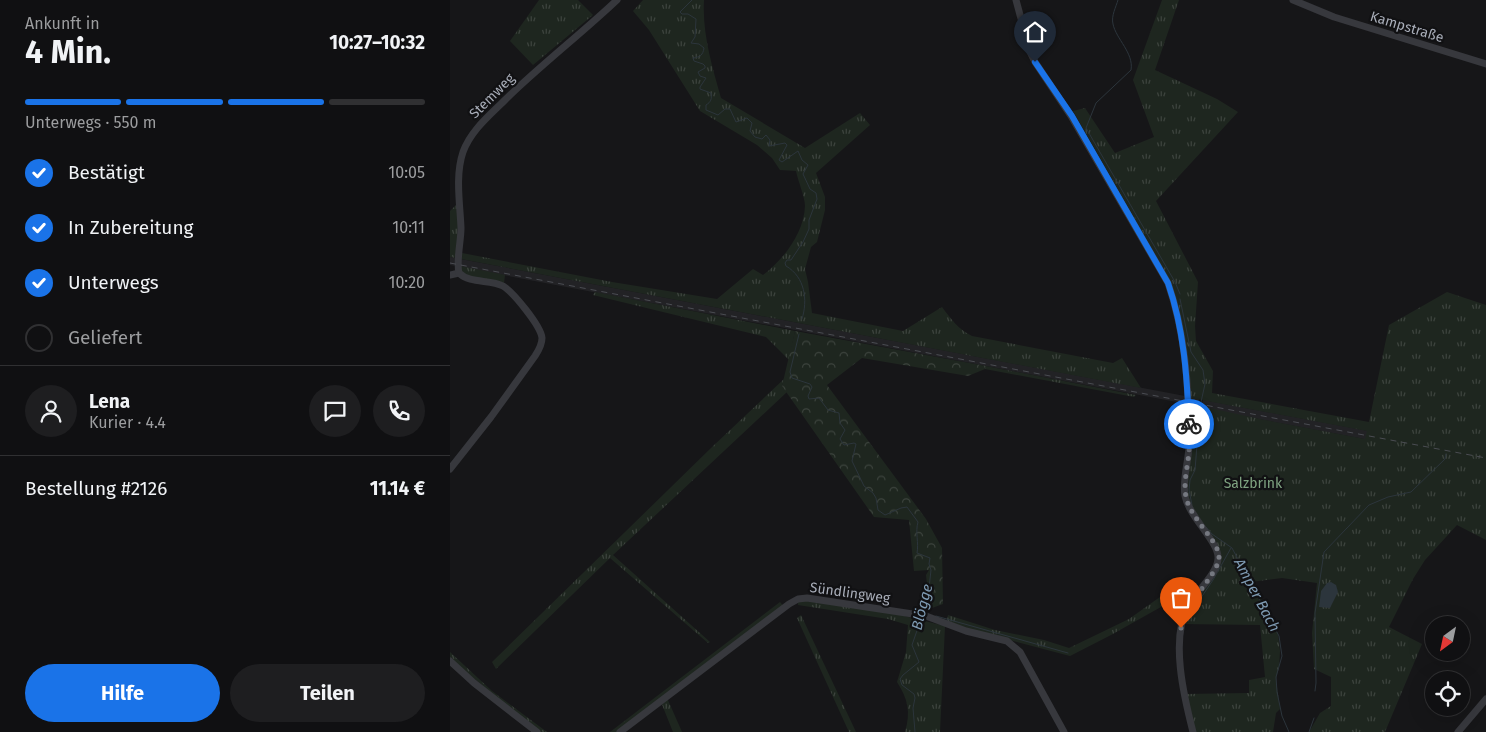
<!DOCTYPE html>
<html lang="de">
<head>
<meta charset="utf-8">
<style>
	:root { --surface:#101012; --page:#1e1e20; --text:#f1f3f6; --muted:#9c9d9f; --line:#303032; --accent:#1a73e8 }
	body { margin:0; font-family:"Fira Sans",sans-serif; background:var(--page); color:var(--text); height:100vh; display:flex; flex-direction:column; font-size:19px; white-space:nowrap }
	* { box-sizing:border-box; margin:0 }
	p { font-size:16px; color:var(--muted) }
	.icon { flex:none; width:28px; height:28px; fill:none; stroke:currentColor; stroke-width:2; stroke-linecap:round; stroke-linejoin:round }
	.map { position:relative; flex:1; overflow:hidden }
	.sheet { display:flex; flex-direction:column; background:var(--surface); width:450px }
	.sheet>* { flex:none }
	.needle { width:32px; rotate:213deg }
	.fabs { position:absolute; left:975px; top:616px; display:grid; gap:10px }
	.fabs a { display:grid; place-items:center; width:45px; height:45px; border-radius:50%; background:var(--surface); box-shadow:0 5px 20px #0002,0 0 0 1px var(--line); font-size:25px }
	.pin { position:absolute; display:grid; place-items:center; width:42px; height:42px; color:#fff; margin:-51px -21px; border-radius:50% 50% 50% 0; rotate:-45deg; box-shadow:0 0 5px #0007 }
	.pin .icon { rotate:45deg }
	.courier { position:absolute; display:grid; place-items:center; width:50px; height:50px; margin:-25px; border:4px solid #1a73e8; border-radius:50%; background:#fff; color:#222; box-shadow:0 1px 6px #0007 }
	.summary em { font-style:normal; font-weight:700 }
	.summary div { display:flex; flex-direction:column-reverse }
	.summary { display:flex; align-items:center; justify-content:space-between; height:85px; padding:0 25px }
	h1 { font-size:32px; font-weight:700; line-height:38px }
	.bar { display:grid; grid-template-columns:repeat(4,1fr); gap:8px 5px; align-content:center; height:60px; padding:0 25px }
	.bar i { height:6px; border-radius:4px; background:var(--line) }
	.bar .selected { background:var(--accent) }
	.bar p { grid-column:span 4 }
	.line { display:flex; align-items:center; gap:12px; padding:0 25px; border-top:1px solid var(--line) }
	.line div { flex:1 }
	.round { display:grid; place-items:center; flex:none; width:52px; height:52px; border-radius:26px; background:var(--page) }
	ol { padding:0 25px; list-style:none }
	li { display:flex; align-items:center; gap:15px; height:55px }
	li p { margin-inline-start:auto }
	li .icon { padding:5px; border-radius:50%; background:var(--accent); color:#fff; stroke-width:4 }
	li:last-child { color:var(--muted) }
	li i { width:28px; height:28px; border:2px solid var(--line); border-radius:50% }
	.button { display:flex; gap:10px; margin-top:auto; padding:10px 25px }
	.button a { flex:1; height:58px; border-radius:30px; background:var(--accent); color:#fff; font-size:20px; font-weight:700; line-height:58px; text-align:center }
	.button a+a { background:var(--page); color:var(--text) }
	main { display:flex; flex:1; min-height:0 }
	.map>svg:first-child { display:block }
	.built { fill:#222225 }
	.grass { fill:url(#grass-tufts) }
	.forest { fill:url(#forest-crowns) }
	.water { fill:#2c353c }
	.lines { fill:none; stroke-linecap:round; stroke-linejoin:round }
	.stream { stroke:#2c353c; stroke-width:1 }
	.minor { stroke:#37383d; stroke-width:7 }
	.rail { stroke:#4a4c52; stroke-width:1; stroke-dasharray:6 5; stroke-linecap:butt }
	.done { stroke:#757880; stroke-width:5; stroke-dasharray:0 9 }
	.route { stroke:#1a73e8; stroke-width:6 }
	.labels { text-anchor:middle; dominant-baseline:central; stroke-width:4.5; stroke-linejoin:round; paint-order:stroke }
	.street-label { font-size:14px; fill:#a8adb8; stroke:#111113 }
	.park-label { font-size:14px; fill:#7fa381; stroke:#111113 }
	.water-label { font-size:15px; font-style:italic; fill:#7f9bb3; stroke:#111113 }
</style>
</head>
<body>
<main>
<section class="sheet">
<div class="summary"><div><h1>4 Min.</h1><p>Ankunft in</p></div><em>10:27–10:32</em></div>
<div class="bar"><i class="selected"></i><i class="selected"></i><i class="selected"></i><i></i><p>Unterwegs · 550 m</p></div>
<ol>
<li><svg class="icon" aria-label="check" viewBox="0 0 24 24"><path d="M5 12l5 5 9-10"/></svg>Bestätigt<p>10:05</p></li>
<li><svg class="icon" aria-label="check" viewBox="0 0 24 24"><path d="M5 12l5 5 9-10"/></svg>In Zubereitung<p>10:11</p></li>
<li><svg class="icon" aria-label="check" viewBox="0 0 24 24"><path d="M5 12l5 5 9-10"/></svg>Unterwegs<p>10:20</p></li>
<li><i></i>Geliefert</li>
</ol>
<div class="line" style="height:90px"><a class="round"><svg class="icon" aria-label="person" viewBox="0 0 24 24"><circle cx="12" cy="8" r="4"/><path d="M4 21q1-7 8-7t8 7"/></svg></a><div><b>Lena</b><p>Kurier · 4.4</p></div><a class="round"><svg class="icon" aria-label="chat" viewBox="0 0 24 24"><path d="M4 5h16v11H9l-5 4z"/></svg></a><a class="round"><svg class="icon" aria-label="phone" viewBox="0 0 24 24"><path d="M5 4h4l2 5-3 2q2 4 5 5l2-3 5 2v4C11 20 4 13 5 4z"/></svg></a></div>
<div class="line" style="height:65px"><div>Bestellung #2126</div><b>11.14 €</b></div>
<div class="button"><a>Hilfe</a><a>Teilen</a></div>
</section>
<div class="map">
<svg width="1036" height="732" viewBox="0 0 1036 732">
	<defs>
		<pattern id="grass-tufts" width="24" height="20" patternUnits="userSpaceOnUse" patternTransform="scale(1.25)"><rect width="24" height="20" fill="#1e261f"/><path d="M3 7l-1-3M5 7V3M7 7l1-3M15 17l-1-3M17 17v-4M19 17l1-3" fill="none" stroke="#3c433d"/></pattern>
		<pattern id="forest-crowns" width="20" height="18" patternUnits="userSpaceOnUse" patternTransform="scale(1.25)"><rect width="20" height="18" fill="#1e261f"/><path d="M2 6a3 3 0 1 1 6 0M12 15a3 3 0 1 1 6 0" fill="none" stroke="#3c433d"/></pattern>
	</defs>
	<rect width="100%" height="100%" fill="#161618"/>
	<g class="built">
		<polygon points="0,257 735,396 749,399 748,406 0,265"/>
		<polygon points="753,400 1036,453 1036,462 782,414 751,407"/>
	</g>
	<g class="grass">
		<polygon points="89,0 128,0 143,15 83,65 60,41"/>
		<path d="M193,0H254C252,33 262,66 271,98L355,148L410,113L420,125L366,173L375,197V210L367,242L361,247L355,269L358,282L362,313L453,331L492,307C501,319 508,329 522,336L663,363L672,358L691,388L11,259L12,253L162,282L267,299L303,269L313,275C334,259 354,233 355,206C355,197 348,181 346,171L330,170L322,158L307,145L250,111L199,30L183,11Z"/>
		<path d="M712,0H729L705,70L767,99L788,112L706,201L748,282L745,326L746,341L763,371L762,393L919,422L939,325L997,292L1036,305V540L1007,525L975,560L963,579L939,627L972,644L935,732H859L870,713L881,706V677L864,669L862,633L867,583L832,578L801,582L824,621L828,635L830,651L829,667L826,679L830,709L826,713L823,732H744L735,694L799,693V680L815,677L810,625L732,624L740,605L770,558L745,516L733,490L741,404L810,419L915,439L917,431L741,398C740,359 733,319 721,282L623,111L635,108L665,153L704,137L683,80Z"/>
		<polygon points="7,204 9,232 6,258 0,257 0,211"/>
		<polygon points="10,266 55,275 54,283 24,278 12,273"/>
		<polygon points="145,292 345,331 339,360 316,337 143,295"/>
		<polygon points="536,366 686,395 684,397 535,369"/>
		<polygon points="334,379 332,386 337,392 163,555 260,642 258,643 160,558 46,669 42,662 261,448"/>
		<polygon points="717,592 736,610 732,616 718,603 661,635 620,656 496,623 498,615 545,630 594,640 619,648 679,619"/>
		<path d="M356,600L442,613L495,626L490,732H455C461,712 458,699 447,682L456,652L458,625L438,619L348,605V601Z"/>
		<polygon points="330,602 334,607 167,732 160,732"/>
		<polygon points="351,615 406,732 399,732 347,618"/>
		<polygon points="0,652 42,691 97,732 90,732 0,659"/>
		<polygon points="217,698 232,732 223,732 211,702"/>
	</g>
	<polygon class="forest" points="345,331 536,366 535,369 518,376 412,358 377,385 476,519 492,548 493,604 482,608 471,615 473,607 472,601 477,584 476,575 479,570 464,571 459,520 424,517 332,386"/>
	<polygon class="water" points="881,582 886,585 888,592 880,608 869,607 871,591 877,583"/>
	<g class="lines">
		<g class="stream">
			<path d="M242,0L230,12L232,14H238L246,19L245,37L241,43L249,44L254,48C253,55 250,57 243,58L244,61L253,64L255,66V68L248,72L250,76L256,78L250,87V89L261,93C262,99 261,102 256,105V110L268,115L275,109H280L286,122L297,118L302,123L300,131L305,137L312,139L316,135L320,140L319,146L335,143L337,145L329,160L332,162L348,151L352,160L358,165L353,174L360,189L366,193L367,199L359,220V229L353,242L341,260H337L335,263L336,266C355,277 358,300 352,319"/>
			<path d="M668,0C666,7 661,16 663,24C666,39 684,53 681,70L646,103L636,128L725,282L730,294"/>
			<polyline points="730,299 741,352 753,370 755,384 749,411 747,438"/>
			<path d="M349,334L340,372L342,378L360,384L362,387L358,396L359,399L369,398L378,410L389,413L390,423L395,430L390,439L394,445L404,443L406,444L402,461L414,486L423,493L426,498L428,510L435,515L451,508L457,507L468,522C465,532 469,543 467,553L480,558L479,564L481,570L479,588L472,602V613"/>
			<polyline points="742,505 739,490 740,480 745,470 747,445"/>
			<polyline points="756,527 762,534 782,548 829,636 832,656 826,677 827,692 832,716 839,732"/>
			<polyline points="722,604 732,612"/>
			<polyline points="738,614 740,614 763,580 781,548"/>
			<polyline points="486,616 618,653"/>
			<polyline points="865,691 866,683 865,613 874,552 919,505 938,497 961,492 995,459 996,454"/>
			<polyline points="465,732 463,708 465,698 464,694 452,685 450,679 453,675 469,662 462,645 471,619"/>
			<polyline points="859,732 864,718"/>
		</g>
		<g class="minor">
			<path d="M566,0L580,52L585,62L621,116L718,283C736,335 739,390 739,444C739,461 732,479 735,496C739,517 770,543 768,559C767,574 746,592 738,606C720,639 734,697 743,732"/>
			<polyline points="843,0 884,17 1036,64"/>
			<polyline points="0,275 9,273"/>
			<path d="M0,469L41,417L85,356C89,350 92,345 92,338C91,326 63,292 53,286C40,279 20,284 9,273C6,262 11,241 11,228C10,203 5,176 13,152C21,130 40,115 56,99C92,64 131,34 167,0"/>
			<polyline points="0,661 24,683 87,732"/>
			<polyline points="170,732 339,604 348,599 357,598 476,616 516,631 557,641 570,652 614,732"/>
			<polyline points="1008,732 1036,699"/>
		</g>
		<polyline class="rail" points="0,263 1036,458"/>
	</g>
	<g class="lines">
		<path class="done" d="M731,628C735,602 769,574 769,557C769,541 740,518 736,497C733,482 738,466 739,451C740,442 739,433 739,424"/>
		<path class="route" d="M585,62L622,116L718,283C734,329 737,376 739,424"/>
	</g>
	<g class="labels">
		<g class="street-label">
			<text transform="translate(957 27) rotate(17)">Kampstraße</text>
			<text transform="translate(42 96) rotate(-45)">Stemweg</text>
			<text transform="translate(400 593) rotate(8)">Sündlingweg</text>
		</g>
		<g class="park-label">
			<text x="803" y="483">Salzbrink</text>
		</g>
		<g class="water-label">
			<text transform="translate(807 595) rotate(62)">Amper Bach</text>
			<text transform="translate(472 607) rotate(-76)">Blögge</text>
		</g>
	</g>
</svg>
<div class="fabs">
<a><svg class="needle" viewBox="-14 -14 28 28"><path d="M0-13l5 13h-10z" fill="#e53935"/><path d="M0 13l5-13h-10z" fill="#9c9d9f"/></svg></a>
<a><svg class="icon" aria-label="locate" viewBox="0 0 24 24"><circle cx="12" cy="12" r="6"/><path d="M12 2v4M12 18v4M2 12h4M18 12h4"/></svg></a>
</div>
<div class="pin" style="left:731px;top:628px;background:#ea580c"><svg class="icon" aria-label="bag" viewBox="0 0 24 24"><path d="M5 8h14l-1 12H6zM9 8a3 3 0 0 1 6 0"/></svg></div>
<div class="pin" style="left:585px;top:62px;background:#1f2937"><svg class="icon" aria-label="home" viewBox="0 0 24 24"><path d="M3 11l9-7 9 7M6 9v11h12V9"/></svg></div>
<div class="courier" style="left:739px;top:424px"><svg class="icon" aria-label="bike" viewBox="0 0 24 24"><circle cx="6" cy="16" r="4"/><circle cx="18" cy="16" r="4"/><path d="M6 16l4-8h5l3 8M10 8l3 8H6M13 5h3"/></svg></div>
</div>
</main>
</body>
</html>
